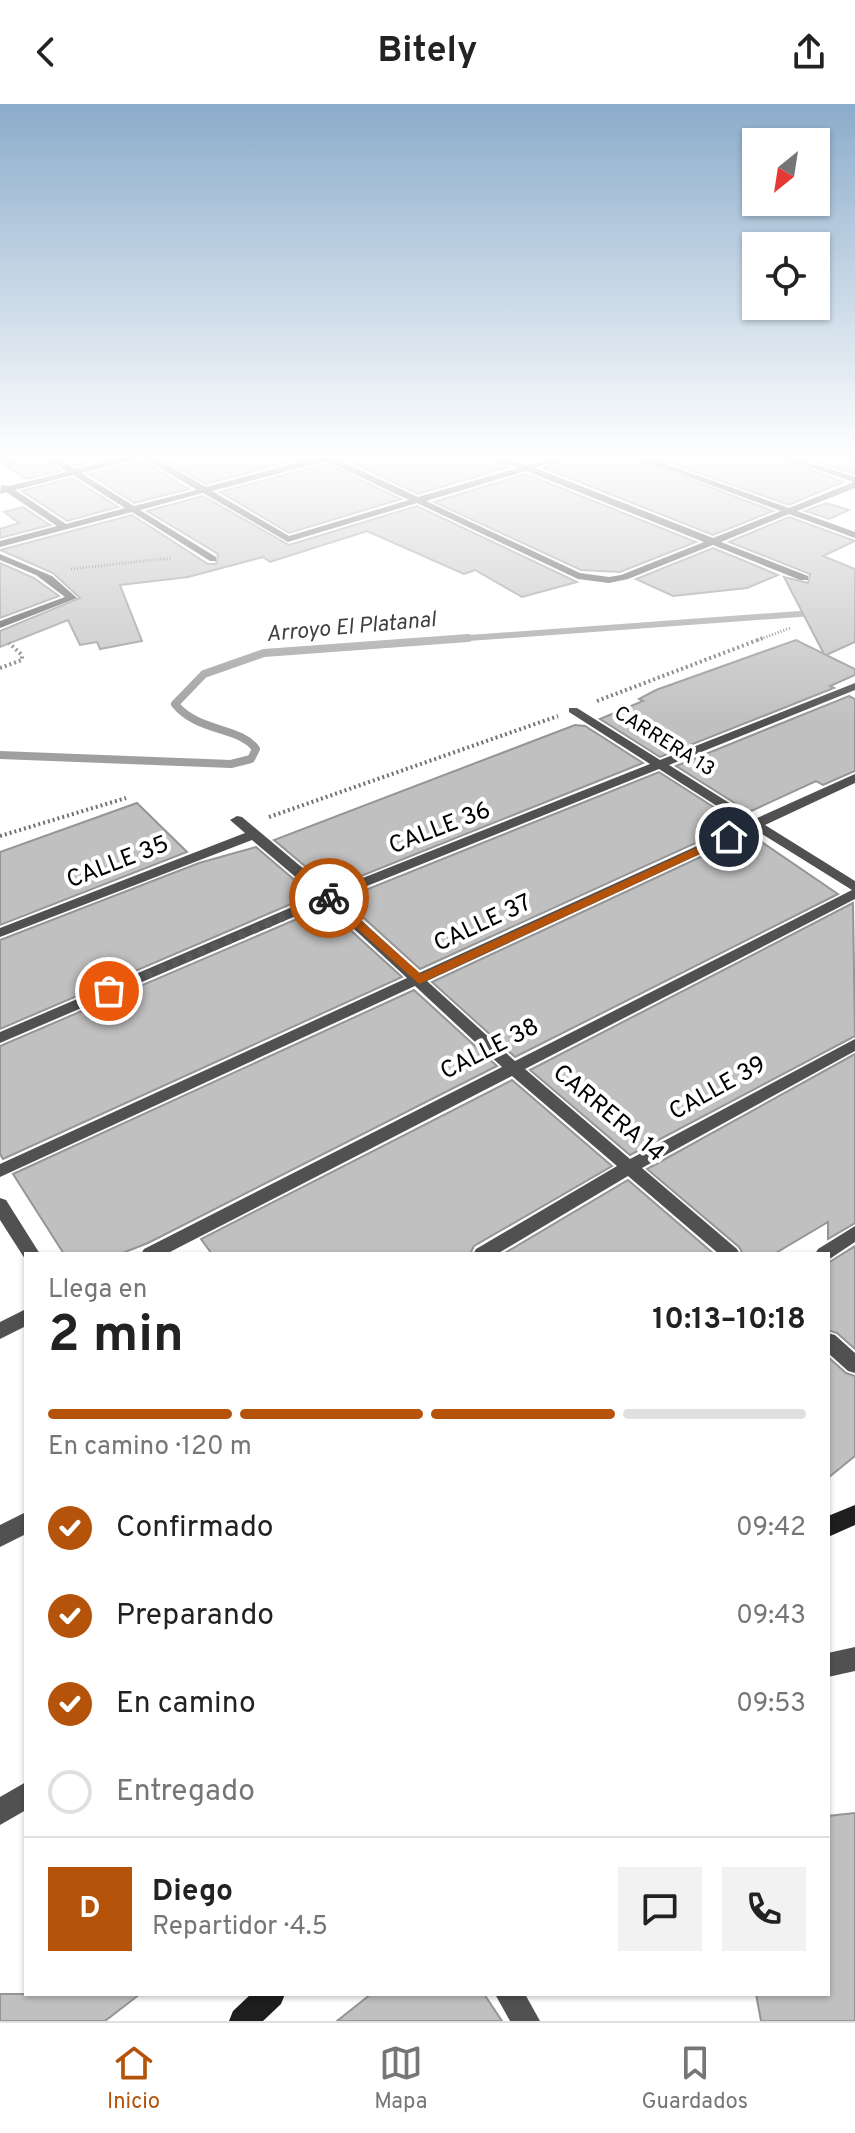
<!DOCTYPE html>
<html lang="es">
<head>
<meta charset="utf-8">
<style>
	:root { --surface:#fff; --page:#f2f2f2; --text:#222; --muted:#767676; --line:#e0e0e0; --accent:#b45309 }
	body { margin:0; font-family:Overpass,sans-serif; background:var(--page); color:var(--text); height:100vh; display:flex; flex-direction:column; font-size:30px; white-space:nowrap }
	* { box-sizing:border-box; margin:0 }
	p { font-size:26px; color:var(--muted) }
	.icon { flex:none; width:44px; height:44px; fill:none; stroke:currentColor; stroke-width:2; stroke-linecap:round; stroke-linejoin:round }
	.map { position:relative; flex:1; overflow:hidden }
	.drawer { position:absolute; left:24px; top:1148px; width:806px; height:744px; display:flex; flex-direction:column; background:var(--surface); border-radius:0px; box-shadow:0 2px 6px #0004 }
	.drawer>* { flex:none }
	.needle { width:52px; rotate:210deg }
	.fabs { position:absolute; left:742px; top:24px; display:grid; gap:16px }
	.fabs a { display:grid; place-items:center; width:88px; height:88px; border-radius:0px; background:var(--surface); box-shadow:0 2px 6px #0004; font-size:40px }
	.pin { position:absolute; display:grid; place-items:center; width:68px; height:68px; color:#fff; margin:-34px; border:4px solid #fff; border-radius:50%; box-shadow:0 2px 8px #0007 }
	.courier { position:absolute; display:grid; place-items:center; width:80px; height:80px; margin:-40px; border:6px solid #b45309; border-radius:50%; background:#fff; color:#222; box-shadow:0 2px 10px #0007 }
	.head em { font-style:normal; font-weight:700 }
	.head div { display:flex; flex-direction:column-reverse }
	.head { display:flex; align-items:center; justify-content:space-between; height:136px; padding:0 24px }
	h1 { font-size:52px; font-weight:700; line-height:60px }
	.bar { display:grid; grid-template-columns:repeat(4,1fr); gap:12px 8px; align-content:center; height:96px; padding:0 24px }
	.bar i { height:10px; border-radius:6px; background:var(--line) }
	.bar .on { background:var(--accent) }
	.bar p { grid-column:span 4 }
	.line { display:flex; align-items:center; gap:20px; padding:0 24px; border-top:2px solid var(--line) }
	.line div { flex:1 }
	.round { display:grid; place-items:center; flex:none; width:84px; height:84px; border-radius:0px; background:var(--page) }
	ol { padding:0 24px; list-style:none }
	li { display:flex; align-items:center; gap:24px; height:88px }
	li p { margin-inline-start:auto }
	li .icon { padding:8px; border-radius:50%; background:var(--accent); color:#fff; stroke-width:4 }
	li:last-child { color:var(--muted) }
	li i { width:44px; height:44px; border:4px solid var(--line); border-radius:50% }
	header { display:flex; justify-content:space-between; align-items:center; height:104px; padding:0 24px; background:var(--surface); font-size:36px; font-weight:700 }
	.tabs { display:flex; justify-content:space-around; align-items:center; height:112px; border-top:2px solid var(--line); background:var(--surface); font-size:22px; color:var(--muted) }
	.tabs a { display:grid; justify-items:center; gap:4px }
	.tabs .on { color:var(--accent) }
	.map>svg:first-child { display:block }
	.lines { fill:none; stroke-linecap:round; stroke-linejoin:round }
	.stream-far1 { stroke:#9f9f9f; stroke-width:6 }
	.stream { stroke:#9f9f9f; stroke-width:8 }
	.building { fill:#c0c0c0; stroke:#959595; stroke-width:2 }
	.path-far1 { stroke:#737373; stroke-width:3; stroke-dasharray:1 2; stroke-linecap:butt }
	.path { stroke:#737373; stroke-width:4; stroke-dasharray:2 3; stroke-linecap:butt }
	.service { fill:#515151; fill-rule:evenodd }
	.minor { fill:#515151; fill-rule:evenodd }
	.secondary { fill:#1e1e1e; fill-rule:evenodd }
	.route { fill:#b45309 }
	.done { stroke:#595959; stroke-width:8; stroke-dasharray:0 14.4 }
	.labels { text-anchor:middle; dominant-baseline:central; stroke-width:8; stroke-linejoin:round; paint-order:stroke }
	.far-street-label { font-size:20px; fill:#000; stroke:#fff }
	.far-water-label { font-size:22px; font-style:italic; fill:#404040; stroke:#fff }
	.street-label { font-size:24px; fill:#000; stroke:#fff }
</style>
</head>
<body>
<header><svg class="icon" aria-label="back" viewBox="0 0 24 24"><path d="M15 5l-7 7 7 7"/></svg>Bitely<svg class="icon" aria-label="share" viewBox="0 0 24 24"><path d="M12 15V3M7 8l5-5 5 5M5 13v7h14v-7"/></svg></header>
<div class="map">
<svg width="855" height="1917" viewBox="0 0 855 1917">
	<rect width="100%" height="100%" fill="#fff"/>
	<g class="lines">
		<polyline class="stream-far1" points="441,536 813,509"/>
		<path class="stream" d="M0,651L231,660L251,655L256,645C241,623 197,628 175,600L204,570L264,549L468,534"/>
	</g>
	<g class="building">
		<polygon points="25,351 39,351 60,367 26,375 3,360"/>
		<polygon points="57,351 122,351 76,362"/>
		<polygon points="156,351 302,351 306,353 206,380"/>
		<polygon points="360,351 487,351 509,363 418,390 344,355"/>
		<polygon points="576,351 625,351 773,407 713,431 544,364"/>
		<polygon points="648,351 771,351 843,378 789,401"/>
		<polygon points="795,351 855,351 855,370"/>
		<polygon points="143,357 189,385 134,399 89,370"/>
		<polygon points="326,360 401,395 289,429 220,388"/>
		<polygon points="526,370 696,438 620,468 581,466 434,398"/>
		<polygon points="72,374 118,403 67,417 22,387"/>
		<polygon points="203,392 289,441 417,402 577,478 522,493 475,466 464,470 367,427 270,458 263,453 188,473 120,481 142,537 100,545 97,538 80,541 68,516 0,543 0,527 80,494 53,469 0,446 132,411 208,460 216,460 218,450 147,407"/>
		<polygon points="826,399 849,406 829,415 805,407"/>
		<polygon points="23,403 50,421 0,434 0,425 19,419 4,408"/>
		<polygon points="789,413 855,437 823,452 855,465 855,538 826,551 855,565 855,571 830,582 834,584 660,653 600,615 643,597 639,595 656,586 796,536 824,550 784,473 808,479 810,470 729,438"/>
		<polygon points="713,444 778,471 747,484 673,492 636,475"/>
		<polygon points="0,459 34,474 59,492 0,514"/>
		<polygon points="849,592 855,595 855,667 823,681 816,677 749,708 676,662"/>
		<polygon points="575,621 585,622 643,659 331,784 274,736"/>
		<polygon points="659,668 732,715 728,717 735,721 420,865 343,795"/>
		<polygon points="137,699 187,748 0,821 0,748"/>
		<polygon points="750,730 838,790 515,953 432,878"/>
		<polygon points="256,743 312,791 0,925 0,836 199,759"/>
		<polygon points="853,799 855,932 630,1051 530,966"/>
		<polygon points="325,803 402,873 3,1055 0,1050 0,942"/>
		<polygon points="414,886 497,962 148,1139 120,1150 64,1150 13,1070"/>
		<polygon points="855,950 855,1119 828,1135 828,1118 774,1150 743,1150 739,1143 647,1065"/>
		<polygon points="512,976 612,1062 474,1142 470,1150 212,1150 201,1135"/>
		<polygon points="628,1076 714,1150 503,1150"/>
		<polygon points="855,1142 855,1245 837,1229 828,1226 828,1159"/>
		<polygon points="828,1253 846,1269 855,1272 855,1352 828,1374"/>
		<polygon points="855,1709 855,1917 761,1917 756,1890 828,1890 828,1712"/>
		<polygon points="0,1890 140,1890 105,1917 0,1917"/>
		<polygon points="371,1890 484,1890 502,1917 337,1917"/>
	</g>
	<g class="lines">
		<g class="path-far1">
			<polyline points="71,465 172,454"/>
			<polyline points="758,536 790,524"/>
		</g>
		<g class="path">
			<polyline points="0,564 22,556 22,551 9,539"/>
			<polyline points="597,597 763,534"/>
			<polyline points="269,713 558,612"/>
			<polyline points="0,732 126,694"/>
		</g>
		<polygon class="service" points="0,450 52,472 77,494 0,524 0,517 65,493 36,471 0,456"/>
		<g class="minor">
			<polygon points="7,351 22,351 0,358 0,352"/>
			<path d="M42,351H52L75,365L134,351H150L206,383L319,353L317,351H332L334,354L418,393L518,364L490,351C503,351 515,361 528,361C543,360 557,351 573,351L535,364L713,434L781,407L628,351H640L789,404L854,378L774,351H786L855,373V384L797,407L855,428V434L789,410L721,438L808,472V476H800L713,441L628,475L609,479L578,475L417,399L288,438L203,389L140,406L216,453V457H210L132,408L0,443V437L57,422L6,388L0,390L1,381L9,382L67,368ZM143,354L197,386L134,402L81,369ZM326,357L409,396L289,432L212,387ZM526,367L704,438L621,471L609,473L580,469L426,397ZM73,371L125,404L66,420L15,386Z"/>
			<path d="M855,579V586L669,661L755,715L855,670V679L765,721L855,777V795L525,965L630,1055L855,935V947L642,1064L737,1145L740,1150H719L628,1072L497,1150H473L476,1145L617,1062L512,972L166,1150H141L144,1145L502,963L415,882L0,1073V1060L407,874L326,799L0,939V928L318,792L252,736L0,833V824L245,729L230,716L237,712L242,713L330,787L650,660L569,608V604H577L660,656ZM659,665L745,720L419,869L337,794ZM754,725L852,786L515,957L427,877Z"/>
			<polygon points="0,1094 6,1096 40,1150 26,1150 25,1155 0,1116"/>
			<polygon points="855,1122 855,1138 828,1156 828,1150 815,1150 818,1145"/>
			<polygon points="26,1205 26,1222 0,1235 0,1218"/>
			<polygon points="828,1229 835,1231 855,1249 855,1269 848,1267 828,1249"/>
			<polygon points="26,1408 26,1430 0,1443 0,1421"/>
			<polygon points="855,1543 855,1567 828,1573 828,1549"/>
			<polygon points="26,1678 26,1706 0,1721 0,1693"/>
			<polygon points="495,1890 525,1890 540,1917 510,1917"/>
		</g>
		<g class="secondary">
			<polygon points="855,1401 855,1421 828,1433 828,1412"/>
			<polygon points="251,1890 285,1890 281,1900 263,1917 229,1917 233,1907"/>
		</g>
	</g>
	<linearGradient id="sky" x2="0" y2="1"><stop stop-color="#8baccb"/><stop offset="0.57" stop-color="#fff"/><stop offset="1" stop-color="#fff" stop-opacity="0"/></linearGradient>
	<rect width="855" height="619" fill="url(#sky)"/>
	<polygon class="route" points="729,729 732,735 419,880 323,794 333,792 421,870"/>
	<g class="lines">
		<polyline class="done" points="109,887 329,794"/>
	</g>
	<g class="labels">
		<g class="far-street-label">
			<text transform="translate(664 638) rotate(32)">CARRERA 13</text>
		</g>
		<g class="far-water-label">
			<text transform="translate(351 524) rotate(-5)">Arroyo El Platanal</text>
		</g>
		<g class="street-label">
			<text transform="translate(440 725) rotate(-21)">CALLE 36</text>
			<text transform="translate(118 759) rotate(-21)">CALLE 35</text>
			<text transform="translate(483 820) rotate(-25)">CALLE 37</text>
			<text transform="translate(490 946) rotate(-27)">CALLE 38</text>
			<text transform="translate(718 985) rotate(-29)">CALLE 39</text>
			<text transform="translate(608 1010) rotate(40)">CARRERA 14</text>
		</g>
	</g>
</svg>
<div class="fabs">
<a><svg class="needle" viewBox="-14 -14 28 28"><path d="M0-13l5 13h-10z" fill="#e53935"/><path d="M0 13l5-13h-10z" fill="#767676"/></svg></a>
<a><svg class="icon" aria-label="locate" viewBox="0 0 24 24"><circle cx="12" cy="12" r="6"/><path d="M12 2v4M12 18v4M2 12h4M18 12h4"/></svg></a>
</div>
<div class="pin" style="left:109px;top:887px;background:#ea580c"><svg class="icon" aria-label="bag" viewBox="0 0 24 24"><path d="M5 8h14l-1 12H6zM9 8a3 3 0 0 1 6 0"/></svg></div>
<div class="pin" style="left:729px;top:733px;background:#1f2937"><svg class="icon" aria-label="home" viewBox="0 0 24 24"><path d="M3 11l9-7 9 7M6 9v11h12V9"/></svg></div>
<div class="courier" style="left:329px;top:794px"><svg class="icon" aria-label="bike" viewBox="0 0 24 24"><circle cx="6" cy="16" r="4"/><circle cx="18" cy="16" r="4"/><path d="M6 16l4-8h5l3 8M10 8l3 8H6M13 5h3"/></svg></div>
<section class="drawer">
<div class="head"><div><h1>2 min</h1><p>Llega en</p></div><em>10:13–10:18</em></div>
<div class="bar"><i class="on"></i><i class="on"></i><i class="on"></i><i></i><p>En camino · 120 m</p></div>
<ol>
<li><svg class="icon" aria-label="check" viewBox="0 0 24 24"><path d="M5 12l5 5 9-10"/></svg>Confirmado<p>09:42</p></li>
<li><svg class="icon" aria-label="check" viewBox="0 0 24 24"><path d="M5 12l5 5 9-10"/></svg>Preparando<p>09:43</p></li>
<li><svg class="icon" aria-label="check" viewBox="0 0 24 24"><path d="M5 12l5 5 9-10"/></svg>En camino<p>09:53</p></li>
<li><i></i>Entregado</li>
</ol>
<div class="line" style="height:144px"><b class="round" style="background:var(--accent);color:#fff">D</b><div><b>Diego</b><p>Repartidor · 4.5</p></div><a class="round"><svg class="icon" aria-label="chat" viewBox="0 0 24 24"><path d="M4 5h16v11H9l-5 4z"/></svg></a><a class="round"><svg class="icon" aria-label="phone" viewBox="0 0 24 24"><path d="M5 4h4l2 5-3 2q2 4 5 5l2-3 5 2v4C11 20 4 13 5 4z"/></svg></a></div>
</section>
</div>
<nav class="tabs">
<a class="on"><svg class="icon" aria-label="home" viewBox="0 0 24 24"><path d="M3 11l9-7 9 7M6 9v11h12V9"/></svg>Inicio</a>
<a><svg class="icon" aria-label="map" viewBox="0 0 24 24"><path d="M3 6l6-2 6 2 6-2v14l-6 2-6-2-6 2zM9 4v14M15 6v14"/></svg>Mapa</a>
<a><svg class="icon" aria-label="saved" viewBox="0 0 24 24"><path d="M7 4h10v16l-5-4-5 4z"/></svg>Guardados</a>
</nav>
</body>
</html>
